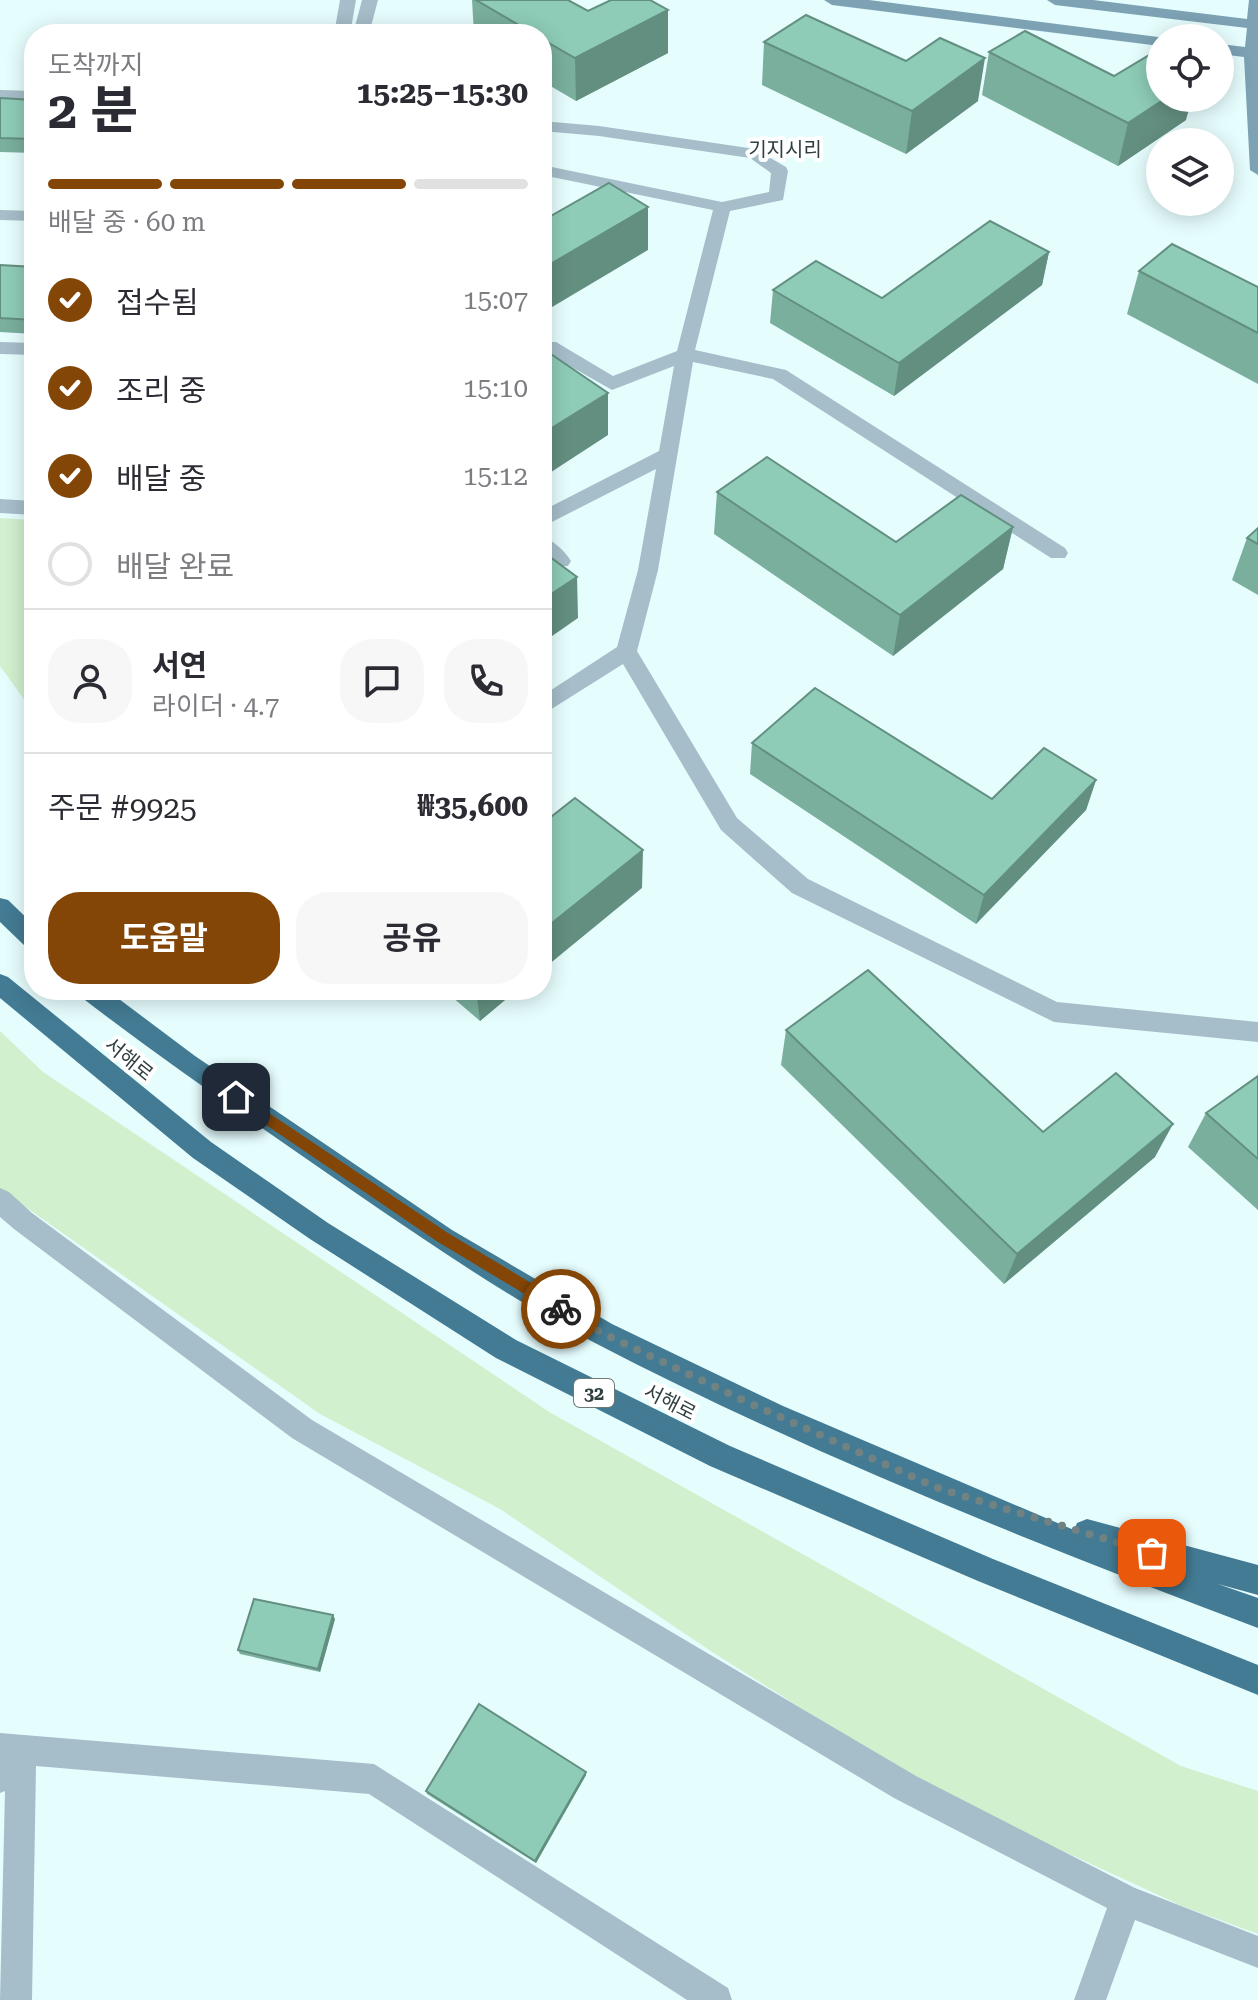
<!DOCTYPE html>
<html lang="ko">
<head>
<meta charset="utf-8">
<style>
	:root { --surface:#fff; --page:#f7f7f7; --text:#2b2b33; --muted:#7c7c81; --line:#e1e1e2; --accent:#844606 }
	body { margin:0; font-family:"Roboto Serif","Noto Sans KR",serif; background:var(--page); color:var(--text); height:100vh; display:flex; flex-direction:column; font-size:30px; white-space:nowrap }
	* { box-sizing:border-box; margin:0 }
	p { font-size:26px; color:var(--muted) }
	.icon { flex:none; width:44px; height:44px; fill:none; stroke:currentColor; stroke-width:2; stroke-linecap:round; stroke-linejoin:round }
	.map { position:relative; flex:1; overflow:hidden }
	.drawer { position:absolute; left:24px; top:24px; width:528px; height:976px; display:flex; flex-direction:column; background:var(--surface); border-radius:32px; box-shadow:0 4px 20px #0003 }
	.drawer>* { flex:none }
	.buttons { position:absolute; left:1146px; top:24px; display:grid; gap:16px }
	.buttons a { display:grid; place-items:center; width:88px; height:88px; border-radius:50%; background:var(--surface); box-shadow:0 4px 20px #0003; font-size:40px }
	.pin { position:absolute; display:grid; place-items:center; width:68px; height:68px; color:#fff; margin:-34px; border-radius:16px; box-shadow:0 4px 12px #0006 }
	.courier { position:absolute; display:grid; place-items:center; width:80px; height:80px; margin:-40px; border:6px solid #844606; border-radius:50%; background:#fff; color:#222; box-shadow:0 2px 10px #0007 }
	.summary em { font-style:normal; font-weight:700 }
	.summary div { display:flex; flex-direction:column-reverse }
	.summary { display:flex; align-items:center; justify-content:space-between; height:136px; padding:0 24px }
	h1 { font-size:52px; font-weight:700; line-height:60px }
	.bar { display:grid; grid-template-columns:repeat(4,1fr); gap:12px 8px; align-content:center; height:96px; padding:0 24px }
	.bar i { height:10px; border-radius:6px; background:var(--line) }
	.bar .current { background:var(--accent) }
	.bar p { grid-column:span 4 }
	.line { display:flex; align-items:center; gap:20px; padding:0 24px; border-top:2px solid var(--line) }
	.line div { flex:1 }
	.round { display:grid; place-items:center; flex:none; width:84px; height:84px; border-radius:32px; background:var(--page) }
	ol { padding:0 24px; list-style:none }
	li { display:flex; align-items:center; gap:24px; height:88px }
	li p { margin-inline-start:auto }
	li .icon { padding:8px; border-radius:50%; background:var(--accent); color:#fff; stroke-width:4 }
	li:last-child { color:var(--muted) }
	li i { width:44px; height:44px; border:4px solid var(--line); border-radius:50% }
	.button { display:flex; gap:16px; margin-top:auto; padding:16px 24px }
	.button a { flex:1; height:92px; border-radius:32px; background:var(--accent); color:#fff; font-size:32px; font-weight:700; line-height:92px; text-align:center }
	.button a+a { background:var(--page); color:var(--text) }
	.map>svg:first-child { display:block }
	.green { fill:#d1f0ce }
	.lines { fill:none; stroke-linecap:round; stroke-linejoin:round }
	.street { fill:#a6beca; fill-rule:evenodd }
	.secondary { fill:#7da2b3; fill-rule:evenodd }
	.highway { fill:#437b94; fill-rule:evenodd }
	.wall { fill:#7aaf9d }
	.shaded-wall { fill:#638f80 }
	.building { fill:#8eccb7; stroke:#638f80; stroke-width:2 }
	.route { fill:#844606 }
	.done { stroke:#708282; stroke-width:8; stroke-dasharray:0 14.4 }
	.labels { text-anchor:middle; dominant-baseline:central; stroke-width:8; stroke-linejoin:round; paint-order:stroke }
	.shield { fill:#fff; stroke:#6e7979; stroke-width:2 }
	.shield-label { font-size:18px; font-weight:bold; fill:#303f40 }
	.far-quarter-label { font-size:20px; fill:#303f40; stroke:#fff }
	.street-label { font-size:20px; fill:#303f40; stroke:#fff }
</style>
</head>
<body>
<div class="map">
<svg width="1258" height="2000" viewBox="0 0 1258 2000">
	<rect width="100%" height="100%" fill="#e6fdfe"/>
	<g class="green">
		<polygon points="0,518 34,520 34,713 0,666"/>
		<polygon points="0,1031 43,1072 551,1413 1181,1766 1258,1791 1258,1934 1182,1906 933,1791 712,1652 500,1509 320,1414 0,1189"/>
	</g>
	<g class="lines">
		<g class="street">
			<polygon points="340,0 356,0 350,34 334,34"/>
			<polygon points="362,0 378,0 369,34 353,34"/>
			<polygon points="0,90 34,91 34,101 0,100"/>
			<polygon points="542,121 599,126 755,149 786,167 788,171 783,200 730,211 695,350 786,370 1065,548 1068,553 1065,558 1051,558 773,379 693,362 658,570 637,651 737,818 808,879 1057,1002 1258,1022 1258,1042 1054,1022 792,893 721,830 623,664 542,715 542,696 617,647 638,570 656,469 542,527 542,511 659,451 674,366 612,390 547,353 542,354 542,342 556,342 613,376 677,351 713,210 542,175 542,165 722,202 769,192 771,173 750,158 599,136 542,131"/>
			<polygon points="0,210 34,211 34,221 0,220"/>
			<polygon points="0,342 34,343 34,355 0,354"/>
			<polygon points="0,499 34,501 34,515 0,513"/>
			<path d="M542,537C553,540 565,551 571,561L568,566H554L542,555Z"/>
			<polygon points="0,1188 9,1192 32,1213 312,1420 916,1776 1135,1888 1258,1936 1258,1968 1135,1920 1106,2000 1074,2000 1107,1908 894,1798 292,1438 14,1229 0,1217"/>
			<polygon points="0,1733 374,1764 728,1988 732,2000 687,2000 369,1794 36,1766 32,2000 0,2000 5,1791 0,1793"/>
		</g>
		<g class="secondary">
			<polygon points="824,0 869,0 1166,38 1160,38 1160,46 832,5"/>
			<polygon points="1047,0 1093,0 1247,19 1249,0 1258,0 1258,175 1250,170 1244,57 1220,54 1220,44 1245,47 1247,28 1055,5"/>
		</g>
		<g class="highway">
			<polygon points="0,898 8,900 34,925 34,950 26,947 0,922"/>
			<polygon points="0,974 8,977 211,1142 328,1223 516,1340 730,1446 993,1559 1258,1665 1258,1695 978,1581 710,1466 496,1358 310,1239 193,1158 0,998"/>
			<path d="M77,990H107L195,1056L452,1230L612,1324L783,1406L1074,1530L1077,1523L1087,1519L1258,1565V1595L1218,1584L1258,1598V1628C1033,1543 809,1454 595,1343C510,1299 429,1243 350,1189C259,1126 168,1064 81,997Z"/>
		</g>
	</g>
	<g class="wall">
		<polygon points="472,0 568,0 668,53 576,101 542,81 542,34 474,34"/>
		<polygon points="764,42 978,101 906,154 762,85"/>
		<polygon points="989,52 1186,120 1118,166 982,95"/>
		<polygon points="0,98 34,100 34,153 0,152"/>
		<polygon points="1049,252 1042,285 894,396 770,323 773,290 882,298"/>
		<polygon points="0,265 34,267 34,334 0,332"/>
		<polygon points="1139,271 1258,287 1258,384 1127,314"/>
		<polygon points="717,492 896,542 1013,527 1003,569 893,656 714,534"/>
		<polygon points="1258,528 1258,595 1232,580 1247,538"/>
		<polygon points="752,743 992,799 1096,780 1086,810 976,924 750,774"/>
		<polygon points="444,990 517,990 480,1021"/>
		<polygon points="786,1030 1043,1132 1155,1157 1004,1284 781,1065"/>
		<polygon points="1258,1076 1258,1210 1188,1147 1206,1113"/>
		<polygon points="335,1619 320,1672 240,1654 238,1650"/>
		<polygon points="586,1775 536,1863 427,1794 426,1791"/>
	</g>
	<g class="shaded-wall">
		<polygon points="668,10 668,53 576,101 575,58"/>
		<polygon points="985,58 978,101 906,154 912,111"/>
		<polygon points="1166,98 1192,98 1186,120 1118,166 1128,123"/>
		<polygon points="648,207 648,250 542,313 542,269"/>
		<polygon points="1049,252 1042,285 894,396 899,363"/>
		<polygon points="608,393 608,435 542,478 542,434"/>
		<polygon points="1013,527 1003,569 893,656 900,615"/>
		<polygon points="577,577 578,618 542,643 542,600"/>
		<polygon points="1096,780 1086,810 976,924 984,895"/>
		<polygon points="643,850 642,888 542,970 542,931"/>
		<polygon points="476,990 517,990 480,1021"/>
		<polygon points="1173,1124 1155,1157 1004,1284 1017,1254"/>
		<polygon points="333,1615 335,1619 320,1672 318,1669"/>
		<polygon points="586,1772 586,1775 536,1863 535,1861"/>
	</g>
	<g class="building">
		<polygon points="476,0 568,0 588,11 611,0 650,0 668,10 575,58 542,39 542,34 534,34"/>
		<polygon points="806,15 906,61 940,38 985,58 912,111 764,42"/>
		<polygon points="1025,31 1114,76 1151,54 1160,59 1160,98 1166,98 1128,123 989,52"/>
		<polygon points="0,98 34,100 34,139 0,138"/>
		<polygon points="609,183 648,207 542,269 542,221"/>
		<polygon points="990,221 1049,252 899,363 773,290 816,261 882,298"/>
		<polygon points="1172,244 1258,287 1258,333 1139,271"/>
		<polygon points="0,265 34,267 34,320 0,318"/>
		<polygon points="542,348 608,393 542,434"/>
		<polygon points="767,457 896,542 961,495 1013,527 900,615 717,492"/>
		<polygon points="1258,528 1258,544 1247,538"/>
		<polygon points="542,551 577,577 542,600"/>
		<polygon points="815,688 992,799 1044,748 1096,780 984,895 752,743"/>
		<polygon points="575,798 643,850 542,931 542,824"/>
		<polygon points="868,970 1043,1132 1116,1073 1173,1124 1017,1254 786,1030"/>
		<polygon points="1258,1076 1258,1159 1206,1113"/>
		<polygon points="254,1599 333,1615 318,1669 238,1650"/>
		<polygon points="479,1704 586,1772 535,1861 426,1791"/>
	</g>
	<polygon class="route" points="236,1091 448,1233 566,1304 566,1313 556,1313 438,1242 231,1101 231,1092"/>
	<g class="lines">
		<polyline class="done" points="561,1309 602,1333 745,1401 940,1489 1152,1553"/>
	</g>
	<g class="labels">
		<rect class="shield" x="574" y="1379" width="40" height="28" rx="6"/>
		<g class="shield-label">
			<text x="594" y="1393">32</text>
		</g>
		<g class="far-quarter-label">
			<text x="785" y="149">기지시리</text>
		</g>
		<g class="street-label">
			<text transform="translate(129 1059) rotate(39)">서해로</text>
			<text transform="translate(670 1402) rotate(27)">서해로</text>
		</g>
	</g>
</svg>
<div class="buttons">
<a><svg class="icon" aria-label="locate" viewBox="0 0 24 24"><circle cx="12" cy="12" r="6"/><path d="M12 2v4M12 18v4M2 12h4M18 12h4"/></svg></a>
<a><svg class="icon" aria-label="layers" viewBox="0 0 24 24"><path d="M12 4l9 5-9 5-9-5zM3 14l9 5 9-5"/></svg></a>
</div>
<div class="pin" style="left:1152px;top:1553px;background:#ea580c"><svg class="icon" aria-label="bag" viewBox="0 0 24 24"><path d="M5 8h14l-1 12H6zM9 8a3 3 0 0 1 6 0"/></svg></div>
<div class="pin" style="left:236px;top:1097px;background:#1f2937"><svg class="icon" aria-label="home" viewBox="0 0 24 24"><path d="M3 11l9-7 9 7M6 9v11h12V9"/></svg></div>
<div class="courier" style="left:561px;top:1309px"><svg class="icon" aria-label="bike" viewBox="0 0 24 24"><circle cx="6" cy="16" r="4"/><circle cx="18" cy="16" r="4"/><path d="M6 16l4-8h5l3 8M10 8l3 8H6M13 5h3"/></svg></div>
<section class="drawer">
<div class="summary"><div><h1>2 분</h1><p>도착까지</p></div><em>15:25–15:30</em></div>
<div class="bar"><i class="current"></i><i class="current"></i><i class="current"></i><i></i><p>배달 중 · 60 m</p></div>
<ol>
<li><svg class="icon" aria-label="check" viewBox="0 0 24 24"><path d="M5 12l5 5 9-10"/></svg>접수됨<p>15:07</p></li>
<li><svg class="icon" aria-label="check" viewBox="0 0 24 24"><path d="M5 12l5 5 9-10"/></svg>조리 중<p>15:10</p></li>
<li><svg class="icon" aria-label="check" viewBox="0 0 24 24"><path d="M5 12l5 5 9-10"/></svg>배달 중<p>15:12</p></li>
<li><i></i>배달 완료</li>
</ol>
<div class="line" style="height:144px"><a class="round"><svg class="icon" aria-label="person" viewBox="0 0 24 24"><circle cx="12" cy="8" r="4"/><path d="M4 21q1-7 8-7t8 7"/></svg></a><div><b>서연</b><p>라이더 · 4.7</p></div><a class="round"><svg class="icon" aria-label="chat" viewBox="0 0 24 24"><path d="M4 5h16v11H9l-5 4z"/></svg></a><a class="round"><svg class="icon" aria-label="phone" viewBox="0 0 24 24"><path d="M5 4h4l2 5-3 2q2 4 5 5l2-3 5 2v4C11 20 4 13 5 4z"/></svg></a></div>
<div class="line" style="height:104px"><div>주문 #9925</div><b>₩35,600</b></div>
<div class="button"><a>도움말</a><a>공유</a></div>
</section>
</div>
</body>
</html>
